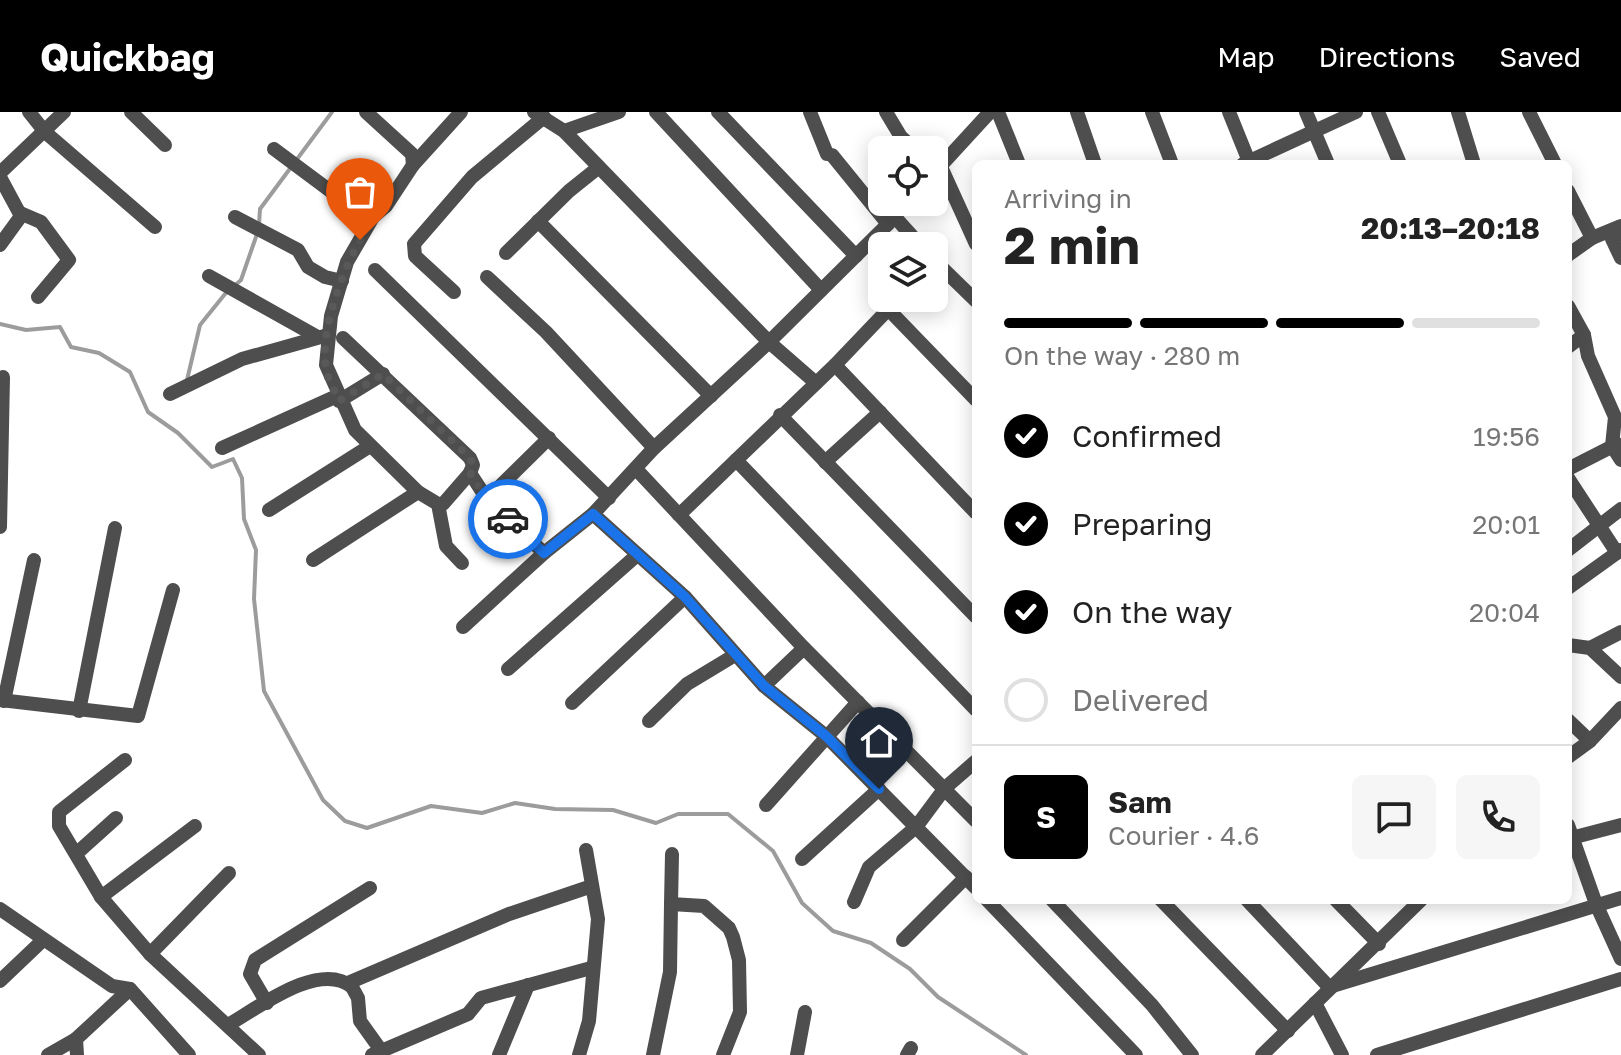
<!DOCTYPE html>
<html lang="en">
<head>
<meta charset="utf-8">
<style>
	:root { --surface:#fff; --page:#f6f6f6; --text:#222; --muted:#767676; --line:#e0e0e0; --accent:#000 }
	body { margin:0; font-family:"Golos Text",sans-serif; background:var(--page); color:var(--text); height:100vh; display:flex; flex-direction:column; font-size:30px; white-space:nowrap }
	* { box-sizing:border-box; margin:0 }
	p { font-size:26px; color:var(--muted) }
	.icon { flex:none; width:44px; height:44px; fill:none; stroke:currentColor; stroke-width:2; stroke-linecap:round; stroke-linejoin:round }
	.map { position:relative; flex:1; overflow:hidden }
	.panel { position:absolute; left:972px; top:48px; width:600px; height:744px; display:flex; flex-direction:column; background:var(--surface); border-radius:12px; box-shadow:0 4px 20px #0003 }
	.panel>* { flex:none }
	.tools { position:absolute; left:868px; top:24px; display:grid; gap:16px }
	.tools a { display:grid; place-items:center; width:80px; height:80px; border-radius:12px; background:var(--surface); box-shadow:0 4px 20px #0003; font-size:40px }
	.pin { position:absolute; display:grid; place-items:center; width:68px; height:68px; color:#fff; margin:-82px -34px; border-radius:50% 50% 50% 0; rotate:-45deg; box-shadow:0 0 8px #0007 }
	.pin .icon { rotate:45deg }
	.courier { position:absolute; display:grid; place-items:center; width:80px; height:80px; margin:-40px; border:6px solid #1a73e8; border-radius:50%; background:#fff; color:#222; box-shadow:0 2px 10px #0007 }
	.headline em { font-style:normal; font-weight:700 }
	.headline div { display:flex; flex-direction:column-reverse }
	.headline { display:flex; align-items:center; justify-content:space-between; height:136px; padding:0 32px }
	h1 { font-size:52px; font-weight:700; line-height:60px }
	.bar { display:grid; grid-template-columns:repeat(4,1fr); gap:12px 8px; align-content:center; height:96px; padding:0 32px }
	.bar i { height:10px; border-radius:6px; background:var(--line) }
	.bar .on { background:var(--accent) }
	.bar p { grid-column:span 4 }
	.line { display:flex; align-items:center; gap:20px; padding:0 32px; border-top:2px solid var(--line) }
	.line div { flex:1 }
	.round { display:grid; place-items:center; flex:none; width:84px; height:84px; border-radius:12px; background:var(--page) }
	ol { padding:0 32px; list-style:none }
	li { display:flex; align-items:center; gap:24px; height:88px }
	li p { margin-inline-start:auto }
	li .icon { padding:8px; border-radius:50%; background:var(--accent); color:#fff; stroke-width:4 }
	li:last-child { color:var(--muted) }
	li i { width:44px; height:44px; border:4px solid var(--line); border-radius:50% }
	header { display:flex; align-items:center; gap:48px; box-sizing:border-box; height:112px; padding:0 40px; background:var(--accent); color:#fff }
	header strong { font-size:38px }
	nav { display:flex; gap:44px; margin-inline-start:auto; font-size:28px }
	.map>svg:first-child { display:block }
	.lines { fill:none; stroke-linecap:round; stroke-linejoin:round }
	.stream { stroke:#9c9c9c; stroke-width:4 }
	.street { stroke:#4e4e4e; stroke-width:14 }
	.done { stroke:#595959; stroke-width:8; stroke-dasharray:0 14.4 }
	.route { stroke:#1a73e8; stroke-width:10 }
</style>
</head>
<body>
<header>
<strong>Quickbag</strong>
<nav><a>Map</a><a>Directions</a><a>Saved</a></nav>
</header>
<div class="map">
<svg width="1621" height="943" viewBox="0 0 1621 943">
	<rect width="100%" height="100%" fill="#fff"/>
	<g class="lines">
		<g class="stream">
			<polyline points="259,113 260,97 332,0"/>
			<polyline points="0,212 26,218 60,215 71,235 99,241 130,260 148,300 178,321 212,355 233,347 242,366 244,407 256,438 254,487 264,579 323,688 345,709 367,716 431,694 482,701 515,691 555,697 613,698 656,711 678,702 728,702 773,739 802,791 833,819 871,831 910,857 938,885 1026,943"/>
			<polyline points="187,268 200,213 225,182 241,168 257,122"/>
		</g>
		<g class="street">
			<polyline points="29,0 45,20 155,115"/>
			<polyline points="131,0 165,33"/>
			<polyline points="366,0 412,42 413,53"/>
			<polyline points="461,0 413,53 386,94 373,105 347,150 331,204 326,253 355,318 418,380 438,392 446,434 462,451"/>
			<polyline points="534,0 564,19 769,230 816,271"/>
			<polyline points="656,0 821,178"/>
			<polyline points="718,0 856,144"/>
			<polyline points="810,0 827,42 832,43 888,112"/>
			<polyline points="886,0 901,25 915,38"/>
			<polyline points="998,0 1019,52"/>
			<polyline points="1077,0 1095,52"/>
			<polyline points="1152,0 1172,52"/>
			<polyline points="1229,0 1250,52"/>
			<polyline points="1306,0 1328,52"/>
			<polyline points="1378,0 1400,52"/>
			<polyline points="1458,0 1474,52"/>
			<polyline points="1529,0 1555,52"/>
			<polyline points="564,19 619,0"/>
			<polyline points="274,37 368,107 373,105"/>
			<polyline points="1243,52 1356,0"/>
			<polyline points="941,55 976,132"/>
			<polyline points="0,61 64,0"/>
			<polyline points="934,61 990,0"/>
			<polyline points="0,65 21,104 0,133"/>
			<polyline points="1568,79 1592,126"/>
			<polyline points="20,101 41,110 69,148 38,185"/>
			<polyline points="893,103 921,134"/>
			<polyline points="235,105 298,138 308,155 325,165 342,169"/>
			<polyline points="538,109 711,284"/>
			<polyline points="1621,121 1612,127 1621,146"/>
			<polyline points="506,141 569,79 599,55"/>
			<polyline points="1568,143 1592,126 1621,114"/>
			<polyline points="934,148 976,189"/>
			<polyline points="375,158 609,386"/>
			<polyline points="209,164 316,224"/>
			<polyline points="487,165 546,220 654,336"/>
			<polyline points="454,180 415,144 414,132 472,65 544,5"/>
			<polyline points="1568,194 1584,223 1588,244 1615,305 1612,334 1621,348"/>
			<polyline points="888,197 976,288"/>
			<polyline points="343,226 470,346 473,353 470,361"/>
			<polyline points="1568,235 1584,223"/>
			<polyline points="835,253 976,401"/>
			<polyline points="170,282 242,247 328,223"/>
			<polyline points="339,289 383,262"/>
			<polyline points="780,303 976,505"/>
			<polyline points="222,336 337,284"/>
			<polyline points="736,348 976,598"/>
			<polyline points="825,350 880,300"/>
			<polyline points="636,357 804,536 976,709"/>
			<polyline points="1568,357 1617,332"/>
			<polyline points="1568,366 1617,441"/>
			<polyline points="487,387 549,326"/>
			<polyline points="438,392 443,392 470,361 487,387 544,441"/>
			<polyline points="269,398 370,334"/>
			<polyline points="593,402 685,485 764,574 826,624 976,776"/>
			<polyline points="679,403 835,253 899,186"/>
			<polyline points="0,415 3,265"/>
			<polyline points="1568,438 1621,397"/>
			<polyline points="313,448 418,380"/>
			<polyline points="1568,476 1621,438"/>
			<polyline points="463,515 544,441 593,402 654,336 769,230 888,112 906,90"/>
			<polyline points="1568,533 1590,536 1621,565"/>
			<polyline points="1590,536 1621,520"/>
			<polyline points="508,557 636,444"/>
			<polyline points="764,574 804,536"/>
			<polyline points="0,588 138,604 173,478"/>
			<polyline points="4,589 34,448"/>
			<polyline points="572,591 685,485"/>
			<polyline points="79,599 115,416"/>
			<polyline points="1568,608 1590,629"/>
			<polyline points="649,609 687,572 735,543"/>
			<polyline points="1568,645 1590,629 1621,596"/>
			<polyline points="125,648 59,700 59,714 101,785 150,842 259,943"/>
			<polyline points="766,693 858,590"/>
			<polyline points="1568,713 1596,792 1621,847"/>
			<polyline points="1575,725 1621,713"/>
			<polyline points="77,741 116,706"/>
			<polyline points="672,742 671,792 704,794 729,816 733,825 739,848 740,900 723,943"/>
			<polyline points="802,747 879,677"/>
			<polyline points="101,785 195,714"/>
			<polyline points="987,788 1136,943"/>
			<polyline points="1052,788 1152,893 1192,943"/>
			<polyline points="1161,788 1288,919"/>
			<polyline points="1247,788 1329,875 1621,786"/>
			<polyline points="1336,788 1379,832"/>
			<polyline points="854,790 869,755 916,715 945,676 976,649"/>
			<polyline points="0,797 112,874 130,877 189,943"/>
			<polyline points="903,828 966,765"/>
			<polyline points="150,842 229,761"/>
			<polyline points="0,869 42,829"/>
			<polyline points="348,871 509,802 592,774"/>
			<polyline points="267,891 250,862 255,848 370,776"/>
			<polyline points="1315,891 1342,943"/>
			<path d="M228,913C258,896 319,848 352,875L358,886L360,909L380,937"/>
			<polyline points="48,943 76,927"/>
			<polyline points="77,943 76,927 130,877"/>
			<polyline points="372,943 468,902 481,886 591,856"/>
			<polyline points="499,943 528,873"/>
			<polyline points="579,943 589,909 598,807 586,738"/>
			<polyline points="653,943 670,860 671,792"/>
			<polyline points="797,943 805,900"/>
			<polyline points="907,943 911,936"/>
			<polyline points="1262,943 1421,788"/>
			<polyline points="1377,943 1621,867"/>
		</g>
	</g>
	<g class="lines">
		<path class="done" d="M360,128C343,158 317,225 327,261C329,270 335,280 339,289L383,262L470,346L473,353L470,361L487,387L508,407"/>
		<polyline class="route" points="508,407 544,441 593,402 685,485 764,574 826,624 879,677"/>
	</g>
</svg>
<div class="tools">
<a><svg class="icon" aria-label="locate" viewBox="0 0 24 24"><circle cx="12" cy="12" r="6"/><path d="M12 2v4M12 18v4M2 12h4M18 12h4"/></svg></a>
<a><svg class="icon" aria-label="layers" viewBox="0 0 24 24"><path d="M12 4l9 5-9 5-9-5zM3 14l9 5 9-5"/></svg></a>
</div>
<div class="pin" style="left:360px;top:128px;background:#ea580c"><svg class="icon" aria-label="bag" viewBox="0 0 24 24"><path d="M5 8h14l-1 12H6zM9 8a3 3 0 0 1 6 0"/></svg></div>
<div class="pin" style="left:879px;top:677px;background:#1f2937"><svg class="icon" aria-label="home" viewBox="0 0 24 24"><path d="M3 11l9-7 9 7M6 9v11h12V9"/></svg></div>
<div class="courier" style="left:508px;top:407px"><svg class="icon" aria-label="car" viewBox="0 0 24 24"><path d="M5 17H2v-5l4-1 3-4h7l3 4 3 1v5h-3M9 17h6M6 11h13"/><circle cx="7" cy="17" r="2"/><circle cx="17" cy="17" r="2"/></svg></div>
<section class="panel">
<div class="headline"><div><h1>2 min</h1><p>Arriving in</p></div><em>20:13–20:18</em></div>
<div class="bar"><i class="on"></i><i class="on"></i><i class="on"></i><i></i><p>On the way · 280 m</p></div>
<ol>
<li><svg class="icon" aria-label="check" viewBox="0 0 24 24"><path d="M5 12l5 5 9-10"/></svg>Confirmed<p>19:56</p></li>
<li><svg class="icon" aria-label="check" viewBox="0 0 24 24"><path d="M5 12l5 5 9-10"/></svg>Preparing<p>20:01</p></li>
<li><svg class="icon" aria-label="check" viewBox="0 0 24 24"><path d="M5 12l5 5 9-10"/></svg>On the way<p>20:04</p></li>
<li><i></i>Delivered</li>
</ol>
<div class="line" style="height:144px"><b class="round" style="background:var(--accent);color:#fff">S</b><div><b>Sam</b><p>Courier · 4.6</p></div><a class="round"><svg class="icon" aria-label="chat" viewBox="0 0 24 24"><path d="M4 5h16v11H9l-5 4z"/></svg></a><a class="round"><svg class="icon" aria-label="phone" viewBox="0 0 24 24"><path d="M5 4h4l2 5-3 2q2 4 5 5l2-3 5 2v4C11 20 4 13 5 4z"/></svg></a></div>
</section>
</div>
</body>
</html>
